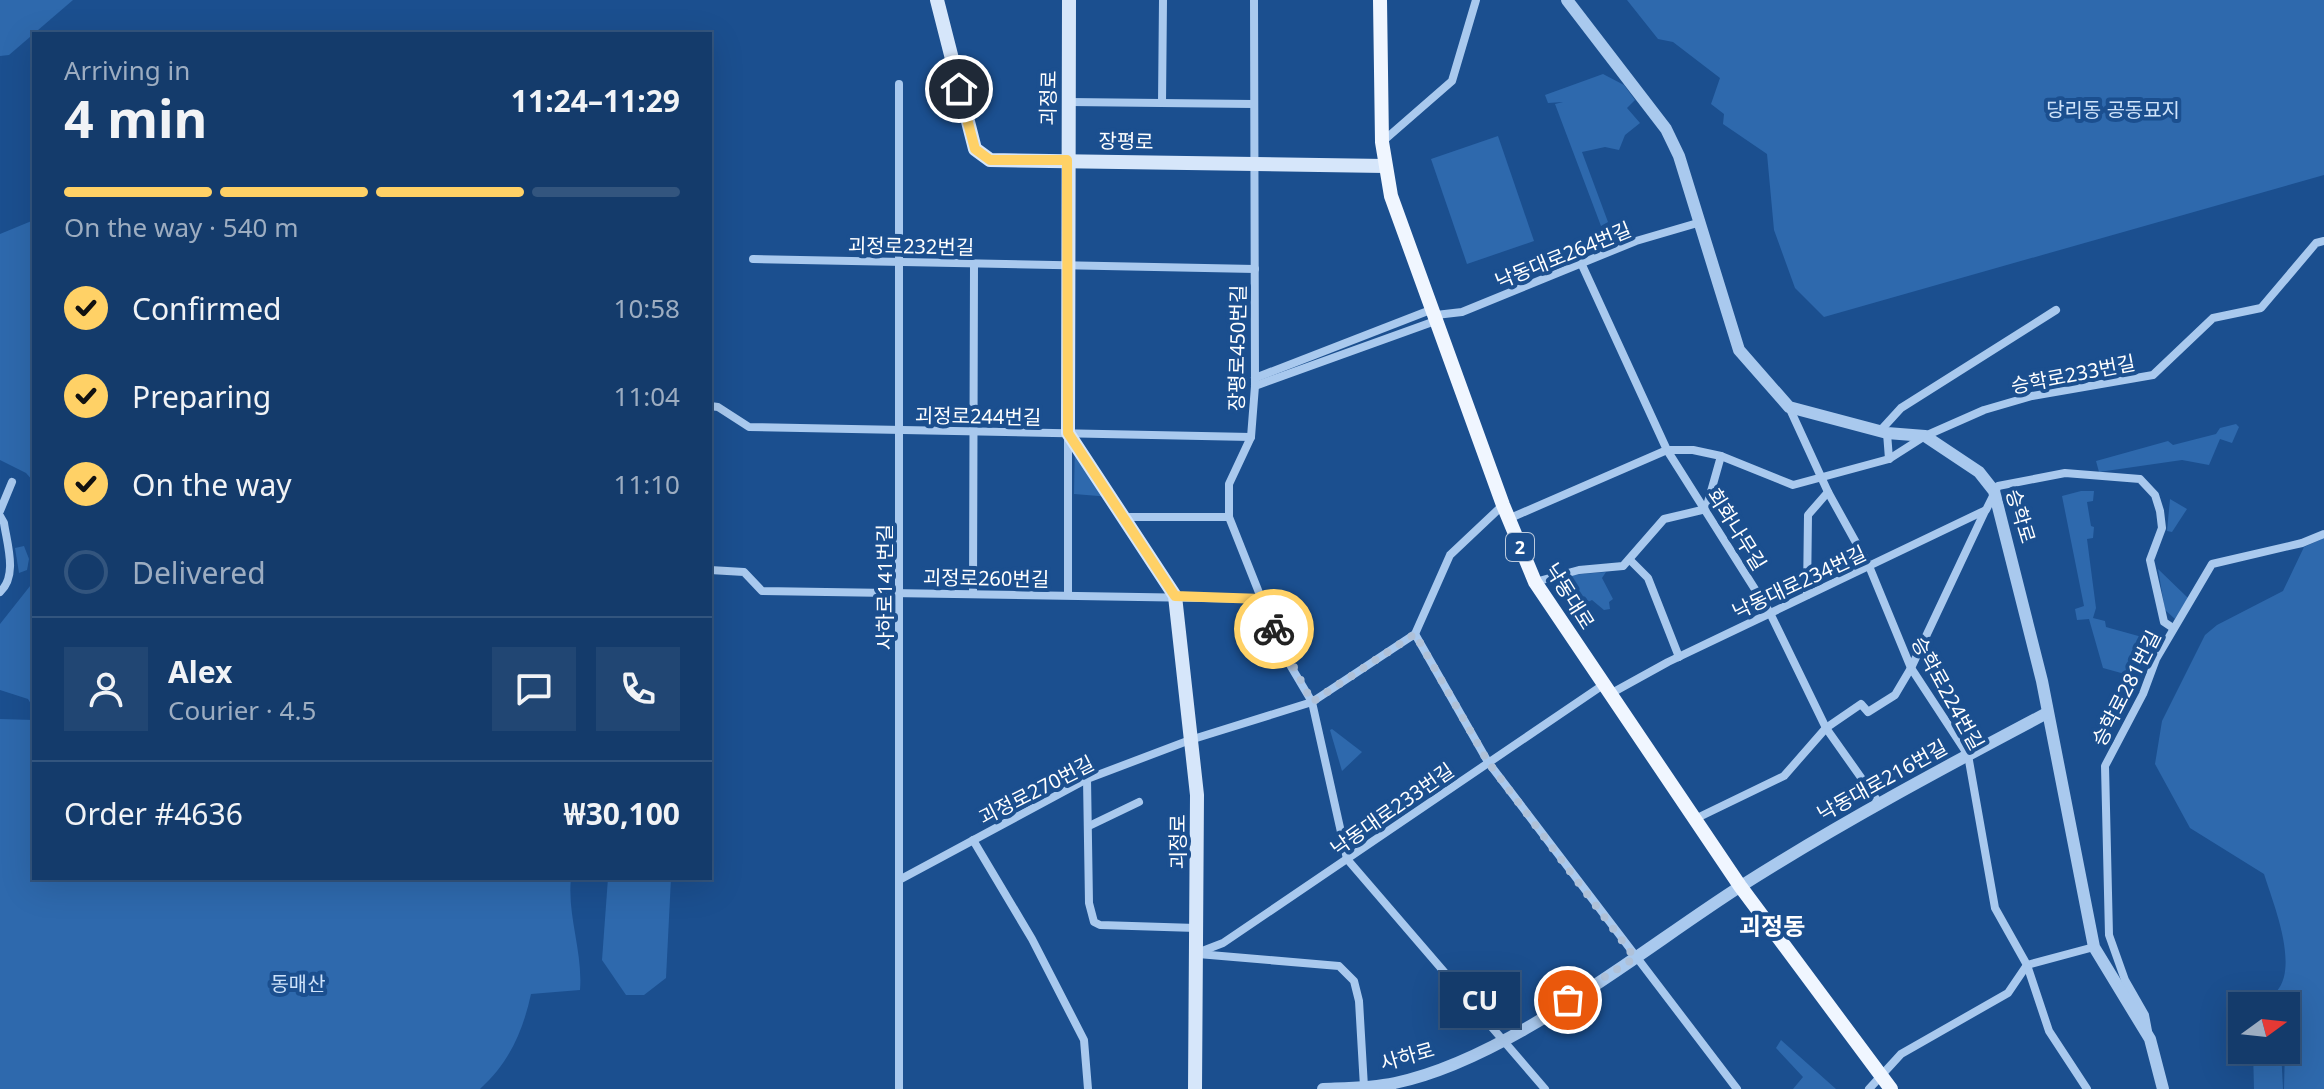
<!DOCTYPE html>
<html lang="en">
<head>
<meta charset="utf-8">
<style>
	:root { --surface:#143b6b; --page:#214673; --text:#f1f3f6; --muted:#9dadc1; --line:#33557e; --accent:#ffd166 }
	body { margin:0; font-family:"Noto Sans","Noto Sans KR",sans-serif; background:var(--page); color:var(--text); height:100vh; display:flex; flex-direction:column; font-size:30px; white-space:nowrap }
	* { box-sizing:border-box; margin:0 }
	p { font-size:26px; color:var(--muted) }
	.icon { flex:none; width:44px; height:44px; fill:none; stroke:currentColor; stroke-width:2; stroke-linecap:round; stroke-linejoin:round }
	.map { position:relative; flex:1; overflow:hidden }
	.panel { position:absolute; left:32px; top:32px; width:680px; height:848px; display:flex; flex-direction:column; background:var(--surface); border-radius:0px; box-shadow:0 8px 32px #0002,0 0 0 2px var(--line) }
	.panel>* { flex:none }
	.needle { width:52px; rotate:75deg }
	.tools { position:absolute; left:2228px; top:992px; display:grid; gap:16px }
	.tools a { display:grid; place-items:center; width:72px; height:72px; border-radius:0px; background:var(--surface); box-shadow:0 8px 32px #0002,0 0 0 2px var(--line); font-size:40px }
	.pin { position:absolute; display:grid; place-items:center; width:68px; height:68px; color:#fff; margin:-34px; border:4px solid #fff; border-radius:50%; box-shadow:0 2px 8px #0007 }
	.courier { position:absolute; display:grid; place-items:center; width:80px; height:80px; margin:-40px; border:6px solid #ffd166; border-radius:50%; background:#fff; color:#222; box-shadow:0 2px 10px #0007 }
	.bubble { position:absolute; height:56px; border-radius:0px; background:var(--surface); box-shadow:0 8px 32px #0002,0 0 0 2px var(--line); font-size:26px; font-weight:700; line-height:56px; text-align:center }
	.headline em { font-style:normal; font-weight:700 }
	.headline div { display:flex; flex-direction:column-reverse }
	.headline { display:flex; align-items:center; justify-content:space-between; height:136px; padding:0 32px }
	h1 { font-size:52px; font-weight:700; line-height:60px }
	.bar { display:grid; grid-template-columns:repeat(4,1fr); gap:12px 8px; align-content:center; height:96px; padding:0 32px }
	.bar i { height:10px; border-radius:6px; background:var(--line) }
	.bar .on { background:var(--accent) }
	.bar p { grid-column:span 4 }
	.line { display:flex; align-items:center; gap:20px; padding:0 32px; border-top:2px solid var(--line) }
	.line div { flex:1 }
	.round { display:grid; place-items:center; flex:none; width:84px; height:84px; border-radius:0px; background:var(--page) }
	ol { padding:0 32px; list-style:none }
	li { display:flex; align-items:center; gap:24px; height:88px }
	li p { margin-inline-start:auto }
	li .icon { padding:8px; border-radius:50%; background:var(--accent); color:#111; stroke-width:4 }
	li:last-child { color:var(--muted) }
	li i { width:44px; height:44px; border:4px solid var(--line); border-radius:50% }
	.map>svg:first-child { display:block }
	.green { fill:#2e69ad }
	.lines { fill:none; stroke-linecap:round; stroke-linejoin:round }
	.minor { stroke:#a9c9ee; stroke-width:8 }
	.tertiary { stroke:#a9c9ee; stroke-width:12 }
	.secondary { stroke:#d6e6fa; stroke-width:14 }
	.primary { stroke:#f0f6ff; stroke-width:14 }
	.done { stroke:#afc1d8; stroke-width:8; stroke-dasharray:0 14.4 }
	.route { stroke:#ffd166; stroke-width:10 }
	.labels { text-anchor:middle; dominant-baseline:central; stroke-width:8; stroke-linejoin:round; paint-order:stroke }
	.shield { fill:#1b4f8f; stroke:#bbcadd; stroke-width:2 }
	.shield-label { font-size:18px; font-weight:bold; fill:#fff }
	.street-label { font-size:20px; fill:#fff; stroke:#1b4f8f }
	.park-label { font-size:20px; fill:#cfe3fa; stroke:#1b4f8f }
	.quarter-label { font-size:24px; font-weight:bold; fill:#fff; stroke:#1b4f8f }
</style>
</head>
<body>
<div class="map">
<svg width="2324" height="1089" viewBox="0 0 2324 1089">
	<rect width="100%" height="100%" fill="#1b4f8f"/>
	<g class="green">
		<polygon points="0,0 73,0 9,55 0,56"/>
		<polygon points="1627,0 2324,0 2324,175 1824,317 1795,288 1774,230 1767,154 1723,124 1724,114 1711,104 1720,78 1673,42 1658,39"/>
		<polygon points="1603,74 1624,85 1635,100 1627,108 1640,123 1625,135 1619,150 1605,147 1582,152 1608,222 1601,226 1555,104 1563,102 1548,103 1545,95"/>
		<polygon points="1498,136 1534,241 1467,264 1431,159"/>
		<polygon points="34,220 34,482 26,473 0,460 0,234"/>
		<polygon points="2236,424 2239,427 2232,443 2220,439 2209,465 2182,460 2099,472 2096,461 2168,441 2173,445 2216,434 2220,428"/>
		<polygon points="1075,440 1111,497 1074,494"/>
		<polygon points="2081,491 2094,491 2093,501 2087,502 2091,526 2094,527 2093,538 2087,539 2096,608 2093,618 2105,621 2106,627 2142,637 2132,676 2103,668 2089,619 2077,620 2075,609 2084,606 2062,496"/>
		<polygon points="2170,499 2187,509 2172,532 2167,531"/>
		<path d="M2324,538V1089H2284L2286,1006H2258C2263,1001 2272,997 2277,991C2299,965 2273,903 2264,874L2190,828L2155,764L2162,721L2205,635L2217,625L2283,591L2304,547Z"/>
		<polygon points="24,546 29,559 27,570 19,573 15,548"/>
		<polygon points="2158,569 2188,598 2175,619 2165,610"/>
		<polygon points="1606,572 1602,578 1613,599 1609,602 1610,609 1604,610 1592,600 1577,607 1572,598 1566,599 1559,586 1570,575"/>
		<polygon points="34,581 34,709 28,699 0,690 0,624"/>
		<path d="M0,719L34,720V878H571C567,916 583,951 580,990L531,994C523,1031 509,1063 480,1089H0Z"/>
		<polygon points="1332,729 1362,752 1342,771 1330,730"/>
		<polygon points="608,878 671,878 666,978 644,995 626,995 602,960"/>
		<polygon points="1781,1040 1836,1089 1793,1089 1803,1077 1776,1048"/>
		<polygon points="2253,1050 2281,1050 2283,1089 2254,1089"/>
	</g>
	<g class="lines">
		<g class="minor">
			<polyline points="1254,0 1255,386 1251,437 1229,484 1229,517 1283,653 1312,702 1347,859 1545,1089"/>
			<polyline points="1069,102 1253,104"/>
			<polyline points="1162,103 1163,0"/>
			<polyline points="1382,142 1452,81 1476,0"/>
			<polyline points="753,259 1255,269"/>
			<polyline points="1582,265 1667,450 1770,613 1826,728 1879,803"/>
			<polyline points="1436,315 1462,312 1636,241 1701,222"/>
			<polyline points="1255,378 1433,309"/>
			<polyline points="1255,386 1438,320"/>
			<polyline points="710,406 718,407 749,427 1251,437"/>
			<polyline points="1789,407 1828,492 1869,566 1911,668 1968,755 1995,908 2027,965 2049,1031 2087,1089"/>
			<polyline points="1880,431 1901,408 2056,310"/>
			<polyline points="1887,433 1889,459"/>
			<polyline points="0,511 12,482"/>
			<path d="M0,516L4,523C7,544 18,576 0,592"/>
			<polyline points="1123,517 1229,517"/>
			<polyline points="1508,519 1667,450 1693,450 1721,456 1793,485 1889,459 1925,436 1984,410 2032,396 2153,375 2213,318 2261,308 2316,243 2324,241"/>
			<polyline points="1630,560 1648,578 1679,657"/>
			<polyline points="710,570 744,572 762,591 1262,599"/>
			<polyline points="1535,582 1579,570 1623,566 1664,519 1706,509 1721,456"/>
			<polyline points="973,594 974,264"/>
			<polyline points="1068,595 1068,436"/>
			<polyline points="1807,595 1808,515 1828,492"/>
			<polyline points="1415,634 1488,762 1737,1089"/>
			<polyline points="1610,694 1668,662 1986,510 1998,486 2065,473 2140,479 2155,495 2160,511 2162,528 2150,560 2164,622 2173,628"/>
			<polyline points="1087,779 1089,903 1094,922 1100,925 1196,928"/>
			<polyline points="1695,819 1784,776 1826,728 1861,704 1868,712 1895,695 1911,668 1985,511"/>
			<polyline points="1089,826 1139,802"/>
			<polyline points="973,840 1032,939 1084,1040 1088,1089"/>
			<polyline points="901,879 1087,779 1190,740 1312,702 1415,634 1450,555 1503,505"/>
			<polyline points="1197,953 1223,943 1603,685"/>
			<polyline points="1198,954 1339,966 1354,981 1359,1001 1364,1087"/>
			<polyline points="2148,1031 2145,1015 2125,980 2109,935 2105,766 2143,694 2156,659 2212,564 2302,543 2324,534"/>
			<polyline points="899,1089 899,84"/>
			<polyline points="1869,1089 1901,1054 2008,993 2027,965 2094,947"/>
		</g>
		<g class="tertiary">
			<polyline points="1567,0 1666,129 1679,156 1739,350 1789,407 1887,433 1925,436 1979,472 1994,491 2042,681 2094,947 2150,1039 2163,1089"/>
			<path d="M1323,1089C1347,1088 1371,1088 1395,1083C1510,1059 1642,949 1741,886C1840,823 1943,768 2047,713"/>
		</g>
		<g class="secondary">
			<polyline points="937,0 975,149 990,160 1385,166"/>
			<polyline points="1069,0 1068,433 1175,596 1197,795 1195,1089"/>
		</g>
		<polyline class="primary" points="1380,0 1382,142 1391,196 1503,505 1535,582 1740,886 1891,1089"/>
	</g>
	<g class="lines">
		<polyline class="done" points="1274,629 1312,702 1415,634 1488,762 1635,958 1568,1000"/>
		<polyline class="route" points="959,89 975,149 990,160 1067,160 1068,433 1175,596 1262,599 1274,629"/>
	</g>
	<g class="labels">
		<rect class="shield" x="1506" y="533" width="28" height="28" rx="6"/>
		<g class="shield-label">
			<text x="1520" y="547">2</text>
		</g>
		<g class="street-label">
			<text transform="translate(1048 98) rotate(-89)">괴정로</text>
			<text transform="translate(1126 141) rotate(1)">장평로</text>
			<text transform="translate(911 246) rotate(1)">괴정로232번길</text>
			<text transform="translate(1563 255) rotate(-22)">낙동대로264번길</text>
			<text transform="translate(1237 348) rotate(-89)">장평로450번길</text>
			<text transform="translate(2073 374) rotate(-11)">승학로233번길</text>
			<text transform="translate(978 416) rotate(1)">괴정로244번길</text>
			<text transform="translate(2021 516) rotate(73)">승학로</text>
			<text transform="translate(1737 529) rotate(58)">회화나무길</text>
			<text transform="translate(986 578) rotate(1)">괴정로260번길</text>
			<text transform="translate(1799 582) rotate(-25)">낙동대로234번길</text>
			<text transform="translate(884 587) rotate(-90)">사하로141번길</text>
			<text transform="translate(1570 596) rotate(58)">낙동대로</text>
			<text transform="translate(2126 688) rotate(-63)">승학로281번길</text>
			<text transform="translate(1948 693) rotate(61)">승학로224번길</text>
			<text transform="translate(1882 780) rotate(-29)">낙동대로216번길</text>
			<text transform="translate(1036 790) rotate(-27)">괴정로270번길</text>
			<text transform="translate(1392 809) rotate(-35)">낙동대로233번길</text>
			<text transform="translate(1177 842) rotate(-90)">괴정로</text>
			<text transform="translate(1407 1056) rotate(-16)">사하로</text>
		</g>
		<g class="park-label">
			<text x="2113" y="109">당리동 공동묘지</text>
			<text x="298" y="983">동매산</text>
		</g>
		<g class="quarter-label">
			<text x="1772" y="925">괴정동</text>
		</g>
	</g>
</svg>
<div class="tools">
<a><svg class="needle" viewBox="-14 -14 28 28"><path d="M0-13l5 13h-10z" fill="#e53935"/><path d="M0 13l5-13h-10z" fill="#9dadc1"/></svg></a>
</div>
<div class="pin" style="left:1568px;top:1000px;background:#ea580c"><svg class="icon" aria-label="bag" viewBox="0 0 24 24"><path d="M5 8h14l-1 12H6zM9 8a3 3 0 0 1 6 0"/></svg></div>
<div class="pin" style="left:959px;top:89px;background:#1f2937"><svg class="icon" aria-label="home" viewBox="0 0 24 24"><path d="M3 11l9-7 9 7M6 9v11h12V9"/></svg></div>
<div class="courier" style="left:1274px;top:629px"><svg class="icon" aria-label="bike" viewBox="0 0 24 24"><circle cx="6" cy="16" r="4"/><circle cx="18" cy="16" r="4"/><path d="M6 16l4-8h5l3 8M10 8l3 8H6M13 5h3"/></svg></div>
<div class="bubble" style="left:1440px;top:972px;width:80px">CU</div>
<section class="panel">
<div class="headline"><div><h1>4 min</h1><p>Arriving in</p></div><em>11:24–11:29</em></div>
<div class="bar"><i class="on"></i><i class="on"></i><i class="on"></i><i></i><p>On the way · 540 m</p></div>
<ol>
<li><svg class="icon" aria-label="check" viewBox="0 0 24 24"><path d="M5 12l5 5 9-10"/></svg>Confirmed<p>10:58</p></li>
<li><svg class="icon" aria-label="check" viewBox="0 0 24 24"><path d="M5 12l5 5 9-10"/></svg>Preparing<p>11:04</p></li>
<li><svg class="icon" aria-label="check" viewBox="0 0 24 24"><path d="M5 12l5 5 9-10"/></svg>On the way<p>11:10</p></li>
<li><i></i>Delivered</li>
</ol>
<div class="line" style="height:144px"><a class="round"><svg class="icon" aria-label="person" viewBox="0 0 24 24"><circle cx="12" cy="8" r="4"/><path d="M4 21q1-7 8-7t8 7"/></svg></a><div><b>Alex</b><p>Courier · 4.5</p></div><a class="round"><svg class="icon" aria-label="chat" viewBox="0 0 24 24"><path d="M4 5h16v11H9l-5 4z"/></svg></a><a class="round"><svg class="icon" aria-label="phone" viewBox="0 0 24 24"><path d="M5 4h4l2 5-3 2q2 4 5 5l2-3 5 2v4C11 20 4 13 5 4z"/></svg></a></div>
<div class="line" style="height:104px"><div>Order #4636</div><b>₩30,100</b></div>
</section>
</div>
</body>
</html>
